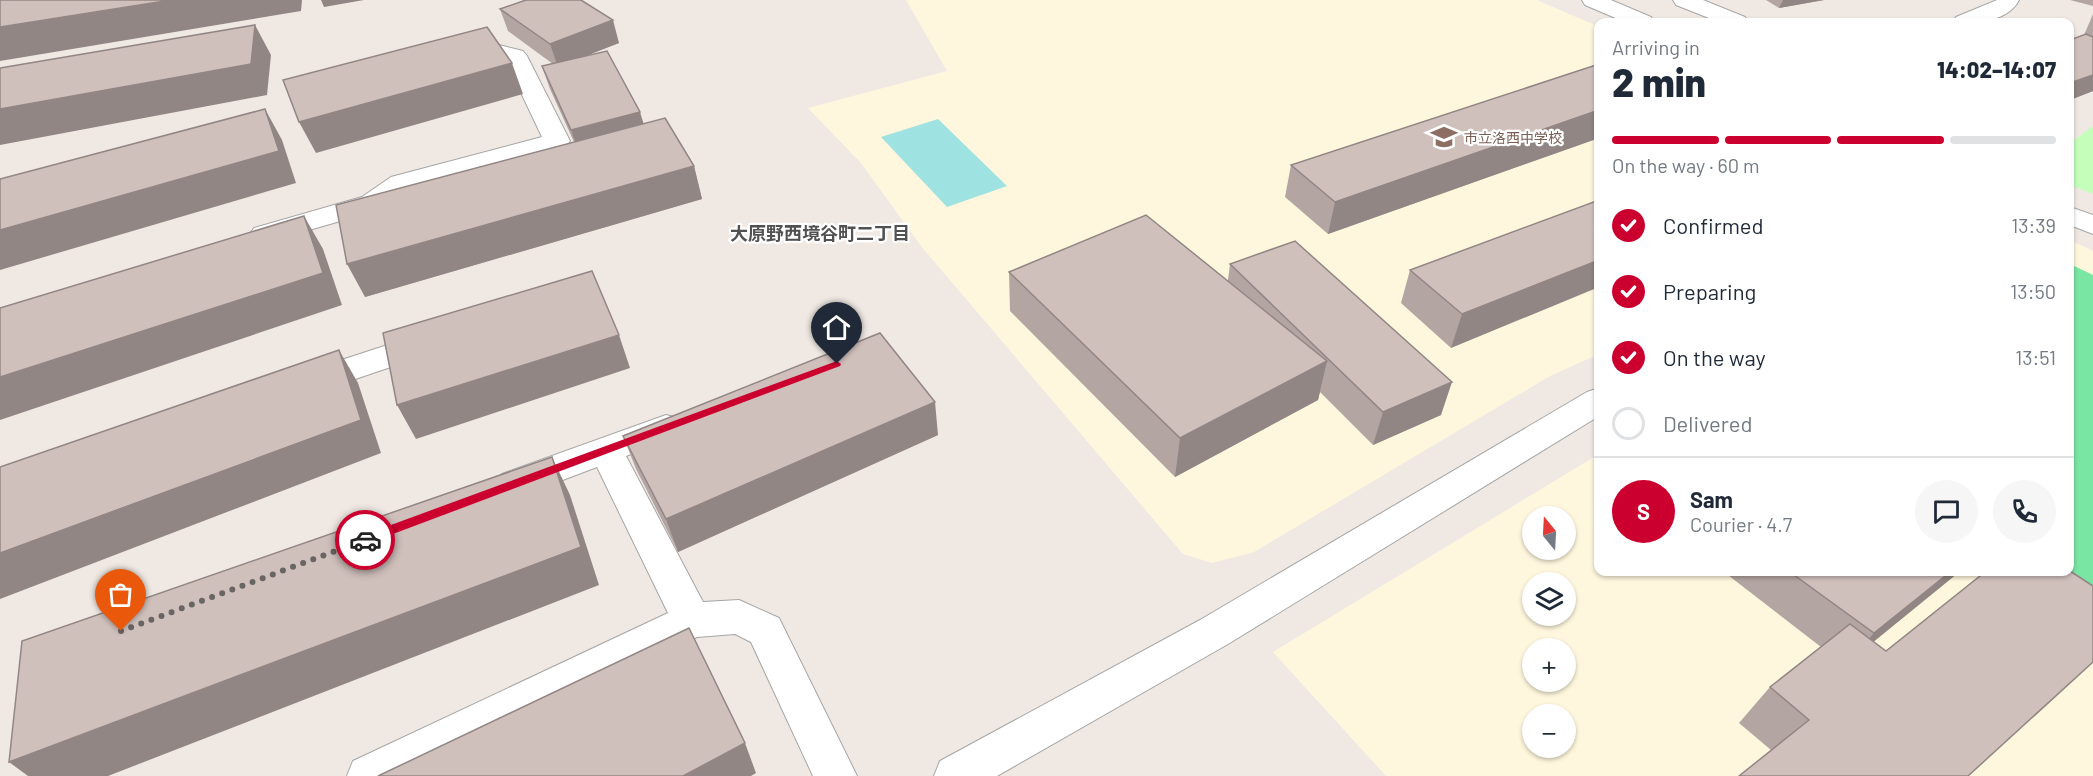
<!DOCTYPE html>
<html lang="en">
<head>
<meta charset="utf-8">
<style>
	:root { --surface:#fff; --page:#f6f6f7; --text:#1f2937; --muted:#747a83; --line:#e0e1e3; --accent:#cc002e }
	body { margin:0; font-family:Barlow,"Noto Sans JP",sans-serif; background:var(--page); color:var(--text); height:100vh; display:flex; flex-direction:column; font-size:22px; white-space:nowrap }
	* { box-sizing:border-box; margin:0 }
	p { font-size:20px; color:var(--muted) }
	.icon { flex:none; width:33px; height:33px; fill:none; stroke:currentColor; stroke-width:2; stroke-linecap:round; stroke-linejoin:round }
	.map { position:relative; flex:1; overflow:hidden }
	.sheet { position:absolute; left:1594px; top:18px; width:480px; height:558px; display:flex; flex-direction:column; background:var(--surface); border-radius:12px; box-shadow:0 2px 4px #0004 }
	.sheet>* { flex:none }
	.needle { width:39px; rotate:342deg }
	.buttons { position:absolute; left:1522px; top:506px; display:grid; gap:12px }
	.buttons a { display:grid; place-items:center; width:54px; height:54px; border-radius:50%; background:var(--surface); box-shadow:0 2px 4px #0004; font-size:30px }
	.pin { position:absolute; display:grid; place-items:center; width:51px; height:51px; color:#fff; margin:-62px -26px; border-radius:50% 50% 50% 0; rotate:-45deg; box-shadow:0 0 6px #0007 }
	.pin .icon { rotate:45deg }
	.courier { position:absolute; display:grid; place-items:center; width:60px; height:60px; margin:-30px; border:4px solid #cc002e; border-radius:50%; background:#fff; color:#222; box-shadow:0 2px 8px #0007 }
	.headline em { font-style:normal; font-weight:800 }
	.headline div { display:flex; flex-direction:column-reverse }
	.headline { display:flex; align-items:center; justify-content:space-between; height:102px; padding:0 18px }
	h1 { font-size:39px; font-weight:800; line-height:45px }
	.bar { display:grid; grid-template-columns:repeat(4,1fr); gap:9px 6px; align-content:center; height:72px; padding:0 18px }
	.bar i { height:8px; border-radius:4px; background:var(--line) }
	.bar .selected { background:var(--accent) }
	.bar p { grid-column:span 4 }
	.line { display:flex; align-items:center; gap:15px; padding:0 18px; border-top:2px solid var(--line) }
	.line div { flex:1 }
	.round { display:grid; place-items:center; flex:none; width:63px; height:63px; border-radius:32px; background:var(--page) }
	ol { padding:0 18px; list-style:none }
	li { display:flex; align-items:center; gap:18px; height:66px }
	li p { margin-inline-start:auto }
	li .icon { padding:6px; border-radius:50%; background:var(--accent); color:#fff; stroke-width:4 }
	li:last-child { color:var(--muted) }
	li i { width:33px; height:33px; border:3px solid var(--line); border-radius:50% }
	.map>svg:first-child { display:block }
	.education { fill:#fff7dd; fill-rule:evenodd }
	.park { fill:#c5febb }
	.pitch { fill:#79e6a4 }
	.water { fill:#9fe2e2 }
	.lines { fill:none; stroke-linecap:round; stroke-linejoin:round }
	.minor-casing { stroke:#a5a5a5; stroke-width:2 }
	.minor { fill:#fff; fill-rule:evenodd }
	.wall { fill:#b3a5a2 }
	.shaded-wall { fill:#928684 }
	.building { fill:#d0c0bc; stroke:#928684; stroke-width:1.5 }
	.route { fill:#cc002e }
	.done { stroke:#686563; stroke-width:6; stroke-dasharray:0 10.8 }
	.labels { text-anchor:middle; dominant-baseline:central; stroke-width:4.5; stroke-linejoin:round; paint-order:stroke }
	.far-education-label { font-size:14px; fill:#785e54; stroke:#fff; text-anchor:start }
	.neighbourhood-label { font-size:18px; font-weight:bold; fill:#515151; stroke:#fff }
</style>
</head>
<body>
<div class="map">
<svg width="2093" height="776" viewBox="0 0 2093 776">
	<rect width="100%" height="100%" fill="#f0e9e3"/>
	<g class="education">
		<polygon points="906,0 1537,0 1599,27 1599,354 1550,376 1254,552 1212,563 1183,554 921,246 861,163 808,108 947,71"/>
		<path d="M2070,240L2093,251V776H1386L1273,652L1599,454V572H2070ZM1533,516H1566V549H1533ZM1533,582H1566V615H1533ZM1533,648H1566V681H1533ZM1533,714H1566V747H1533Z"/>
	</g>
	<polygon class="park" points="2093,126 2093,194 2070,185 2070,143"/>
	<polygon class="pitch" points="2070,264 2093,275 2093,628 2070,572"/>
	<polygon class="water" points="938,119 1007,186 947,207 881,137"/>
	<g class="lines">
		<g class="minor-casing">
			<g id="minor">
				<polygon points="1582,0 1611,0 1651,17 1654,22 1625,22 1585,5"/>
				<polygon points="1673,0 1703,0 1745,17 1748,22 1719,22 1676,5"/>
				<path d="M1997,0H2019C2008,22 1974,24 1953,22L1956,17Z"/>
				<path d="M499,45L523,51L527,56L570,141L566,146L411,189L382,209L264,243L254,240L250,234L254,228L362,197L391,177L542,137L506,61C488,56 471,67 454,63L450,58L454,53Z"/>
				<polygon points="2070,207 2093,215 2093,234 2070,225"/>
				<polygon points="430,331 441,334 446,342 441,350 308,395 296,391 292,383 296,375"/>
				<polygon points="1599,388 1599,416 1228,644 997,776 934,776 940,761 1200,620 1587,392"/>
				<polygon points="666,415 678,418 683,427 678,436 626,456 703,602 739,600 779,618 857,776 813,776 751,642 735,634 697,637 414,776 347,776 353,761 668,613 597,467 515,498 502,494 497,484 502,474"/>
			</g>
		</g>
		<use href="#minor" class="minor"/>
	</g>
	<g class="wall">
		<polygon points="1766,0 1824,0 1779,8"/>
		<polygon points="2070,0 2093,0 2093,6"/>
		<polygon points="500,9 619,43 584,56 644,124 694,166 702,199 365,297 574,142 550,89 542,66 553,64 508,31"/>
		<polygon points="2093,14 2093,91 2070,100 2070,40 2084,35"/>
		<polygon points="1599,64 1599,138 1328,234 1285,197 1291,165"/>
		<polygon points="1599,200 1451,348 1401,303 1410,270"/>
		<polygon points="1230,264 1441,415 1373,445 1320,392 1318,400 1175,477 1010,311 1009,272 1228,280"/>
		<polygon points="938,435 678,552 636,469 623,436"/>
		<polygon points="1724,572 1958,572 1953,577 1873,642 1886,651 2070,572 1771,750 1739,723 1770,687 1821,647"/>
	</g>
	<g class="shaded-wall">
		<polygon points="171,0 302,0 301,11 0,61 0,27"/>
		<polygon points="321,0 364,0 324,7"/>
		<polygon points="1783,0 1824,0 1779,8"/>
		<polygon points="613,20 619,43 558,67 550,44"/>
		<polygon points="255,25 271,55 267,95 0,145 0,109"/>
		<polygon points="512,63 523,94 316,153 299,122"/>
		<polygon points="2093,75 2093,91 2070,100 2070,83"/>
		<polygon points="265,109 282,140 296,183 0,270 0,230"/>
		<polygon points="1599,110 1599,138 1328,234 1335,202"/>
		<polygon points="640,112 647,135 579,153 571,130"/>
		<polygon points="694,166 702,199 365,297 347,264"/>
		<polygon points="304,216 323,249 342,305 0,420 0,377"/>
		<polygon points="1599,260 1599,287 1451,348 1462,314"/>
		<polygon points="619,335 630,368 416,439 397,405"/>
		<polygon points="339,350 358,383 381,453 0,599 0,553"/>
		<polygon points="1327,361 1318,400 1175,477 1180,438"/>
		<polygon points="1452,382 1441,415 1373,445 1383,412"/>
		<polygon points="935,402 938,435 678,552 666,519"/>
		<polygon points="552,457 570,495 599,585 108,776 28,776 9,762"/>
		<polygon points="1950,572 1958,572 1953,577 1845,665 1874,633"/>
		<polygon points="745,743 756,773 751,776 683,776"/>
	</g>
	<g class="building">
		<polygon points="0,0 171,0 0,27"/>
		<polygon points="526,0 581,0 613,20 550,44 500,9"/>
		<polygon points="255,25 251,64 0,109 0,68"/>
		<polygon points="487,27 512,63 299,122 283,80"/>
		<polygon points="2086,34 2093,37 2093,75 2070,83 2070,40"/>
		<polygon points="607,51 640,112 571,130 542,66"/>
		<polygon points="1599,64 1599,110 1335,202 1291,165"/>
		<polygon points="265,109 279,151 0,230 0,179"/>
		<polygon points="665,118 694,166 347,264 336,205"/>
		<polygon points="1599,200 1599,260 1462,314 1410,270"/>
		<polygon points="1146,215 1327,361 1180,438 1009,272"/>
		<polygon points="304,216 323,273 0,377 0,308"/>
		<polygon points="1295,241 1452,382 1383,412 1230,264"/>
		<polygon points="592,271 619,335 397,405 383,333"/>
		<polygon points="880,333 935,402 666,519 623,436"/>
		<polygon points="339,350 361,420 0,553 0,467"/>
		<polygon points="552,457 581,547 9,762 22,641"/>
		<polygon points="2070,571 2093,586 2093,662 1968,776 1739,776 1809,720 1770,687 1850,624 1886,651 1985,572"/>
		<polygon points="1790,572 1950,572 1874,633"/>
		<polygon points="689,628 745,743 683,776 378,776"/>
	</g>
	<polygon class="route" points="837,361 841,364 840,366 369,543 361,543 360,540 361,536"/>
	<g class="lines">
		<polyline class="done" points="121,631 365,540"/>
	</g>
	<defs>
		<g id="school-bare" transform="scale(2.07)"><path d="M0-5L7-2L0 1L-7-2ZM-4 1L0 2.5L4 1V4Q0 6-4 4Z" fill="#8d6e63" stroke="#fff" stroke-width="2.5" paint-order="stroke"/></g>
	</defs>
	<g fill-rule="evenodd">
		<use href="#school-bare" x="1444" y="137"/>
	</g>
	<g class="labels">
		<g class="far-education-label">
			<text x="1464" y="137">市立洛西中学校</text>
		</g>
		<g class="neighbourhood-label">
			<text x="820" y="233">大原野西境谷町二丁目</text>
		</g>
	</g>
</svg>
<div class="buttons">
<a><svg class="needle" viewBox="-14 -14 28 28"><path d="M0-13l5 13h-10z" fill="#e53935"/><path d="M0 13l5-13h-10z" fill="#747a83"/></svg></a>
<a><svg class="icon" aria-label="layers" viewBox="0 0 24 24"><path d="M12 4l9 5-9 5-9-5zM3 14l9 5 9-5"/></svg></a>
<a>+</a>
<a>−</a>
</div>
<div class="pin" style="left:121px;top:631px;background:#ea580c"><svg class="icon" aria-label="bag" viewBox="0 0 24 24"><path d="M5 8h14l-1 12H6zM9 8a3 3 0 0 1 6 0"/></svg></div>
<div class="pin" style="left:837px;top:364px;background:#1f2937"><svg class="icon" aria-label="home" viewBox="0 0 24 24"><path d="M3 11l9-7 9 7M6 9v11h12V9"/></svg></div>
<div class="courier" style="left:365px;top:540px"><svg class="icon" aria-label="car" viewBox="0 0 24 24"><path d="M5 17H2v-5l4-1 3-4h7l3 4 3 1v5h-3M9 17h6M6 11h13"/><circle cx="7" cy="17" r="2"/><circle cx="17" cy="17" r="2"/></svg></div>
<section class="sheet">
<div class="headline"><div><h1>2 min</h1><p>Arriving in</p></div><em>14:02–14:07</em></div>
<div class="bar"><i class="selected"></i><i class="selected"></i><i class="selected"></i><i></i><p>On the way · 60 m</p></div>
<ol>
<li><svg class="icon" aria-label="check" viewBox="0 0 24 24"><path d="M5 12l5 5 9-10"/></svg>Confirmed<p>13:39</p></li>
<li><svg class="icon" aria-label="check" viewBox="0 0 24 24"><path d="M5 12l5 5 9-10"/></svg>Preparing<p>13:50</p></li>
<li><svg class="icon" aria-label="check" viewBox="0 0 24 24"><path d="M5 12l5 5 9-10"/></svg>On the way<p>13:51</p></li>
<li><i></i>Delivered</li>
</ol>
<div class="line" style="height:108px"><b class="round" style="background:var(--accent);color:#fff">S</b><div><b>Sam</b><p>Courier · 4.7</p></div><a class="round"><svg class="icon" aria-label="chat" viewBox="0 0 24 24"><path d="M4 5h16v11H9l-5 4z"/></svg></a><a class="round"><svg class="icon" aria-label="phone" viewBox="0 0 24 24"><path d="M5 4h4l2 5-3 2q2 4 5 5l2-3 5 2v4C11 20 4 13 5 4z"/></svg></a></div>
</section>
</div>
</body>
</html>
